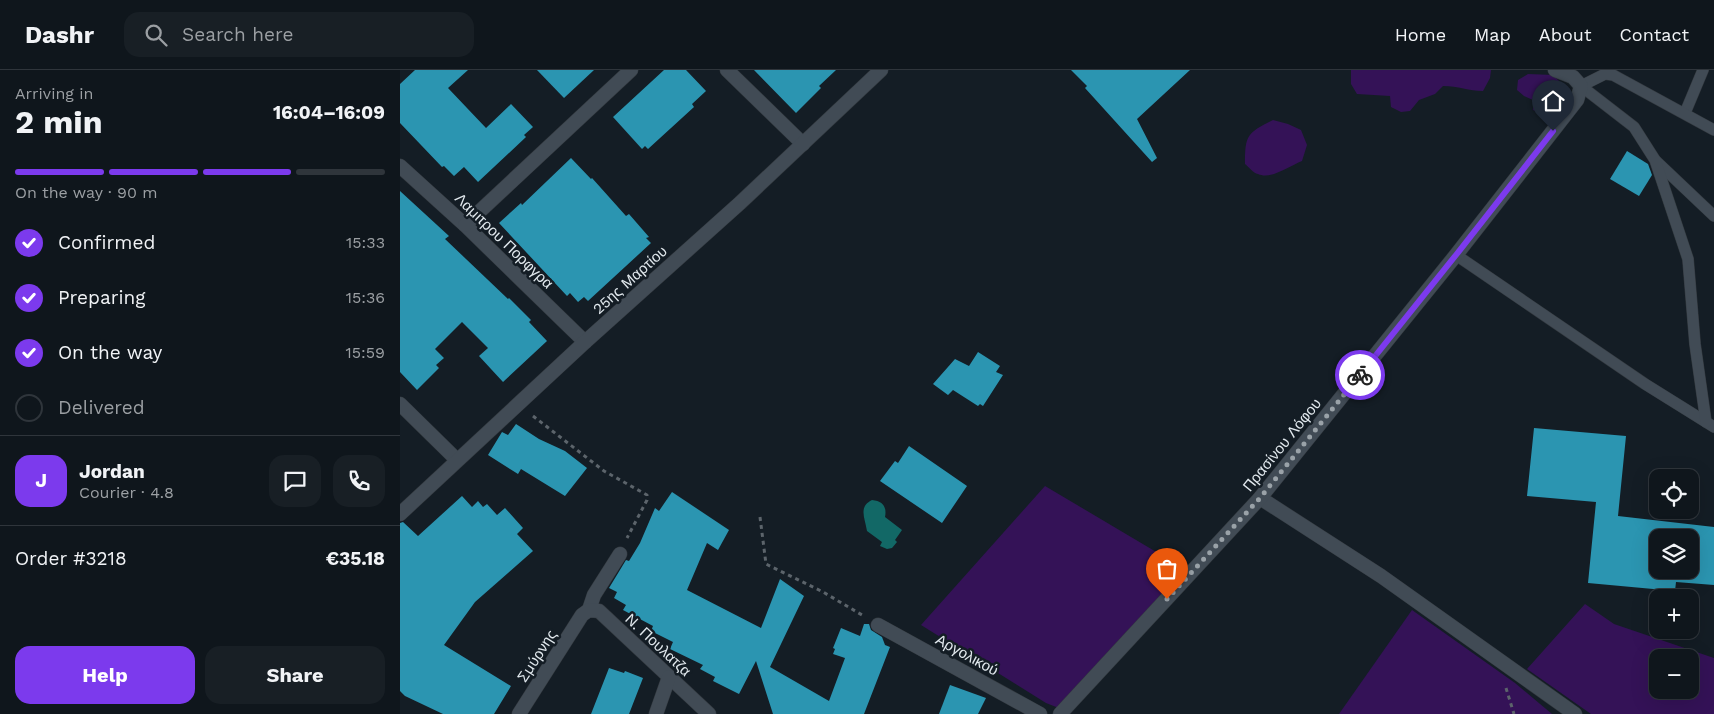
<!DOCTYPE html>
<html lang="en">
<head>
<meta charset="utf-8">
<style>
	:root { --surface:#0f161c; --page:#181f25; --text:#f1f3f6; --muted:#9b9fa3; --line:#2f353b; --accent:#7c3aed }
	body { margin:0; font-family:"Work Sans",sans-serif; background:var(--page); color:var(--text); height:100vh; display:flex; flex-direction:column; font-size:19px; white-space:nowrap }
	* { box-sizing:border-box; margin:0 }
	p { font-size:16px; color:var(--muted) }
	.icon { flex:none; width:28px; height:28px; fill:none; stroke:currentColor; stroke-width:2; stroke-linecap:round; stroke-linejoin:round }
	.map { position:relative; flex:1; overflow:hidden }
	.drawer { display:flex; flex-direction:column; background:var(--surface); width:400px }
	.drawer>* { flex:none }
	.buttons { position:absolute; left:1249px; top:399px; display:grid; gap:10px }
	.buttons a { display:grid; place-items:center; width:50px; height:50px; border-radius:10px; background:var(--surface); box-shadow:0 5px 20px #0002,0 0 0 1px var(--line); font-size:25px }
	.pin { position:absolute; display:grid; place-items:center; width:42px; height:42px; color:#fff; margin:-51px -21px; border-radius:50% 50% 50% 0; rotate:-45deg; box-shadow:0 0 5px #0007 }
	.pin .icon { rotate:45deg }
	.courier { position:absolute; display:grid; place-items:center; width:50px; height:50px; margin:-25px; border:4px solid #7c3aed; border-radius:50%; background:#fff; color:#222; box-shadow:0 1px 6px #0007 }
	.summary em { font-style:normal; font-weight:700 }
	.summary div { display:flex; flex-direction:column-reverse }
	.summary { display:flex; align-items:center; justify-content:space-between; height:85px; padding:0 15px }
	h1 { font-size:32px; font-weight:700; line-height:38px }
	.bar { display:grid; grid-template-columns:repeat(4,1fr); gap:8px 5px; align-content:center; height:60px; padding:0 15px }
	.bar i { height:6px; border-radius:4px; background:var(--line) }
	.bar .selected { background:var(--accent) }
	.bar p { grid-column:span 4 }
	.line { display:flex; align-items:center; gap:12px; padding:0 15px; border-top:1px solid var(--line) }
	.line div { flex:1 }
	.round { display:grid; place-items:center; flex:none; width:52px; height:52px; border-radius:15px; background:var(--page) }
	ol { padding:0 15px; list-style:none }
	li { display:flex; align-items:center; gap:15px; height:55px }
	li p { margin-inline-start:auto }
	li .icon { padding:5px; border-radius:50%; background:var(--accent); color:#fff; stroke-width:4 }
	li:last-child { color:var(--muted) }
	li i { width:28px; height:28px; border:2px solid var(--line); border-radius:50% }
	.primary-button { display:flex; gap:10px; margin-top:auto; padding:10px 15px }
	.primary-button a { flex:1; height:58px; border-radius:15px; background:var(--accent); color:#fff; font-size:20px; font-weight:700; line-height:58px; text-align:center }
	.primary-button a+a { background:var(--page); color:var(--text) }
	header { display:flex; align-items:center; gap:30px; box-sizing:border-box; height:70px; padding:0 25px; background:var(--surface); border-bottom:1px solid var(--line) }
	header strong { font-size:24px }
	nav { display:flex; gap:28px; margin-inline-start:auto; font-size:18px }
	.search { width:350px; height:45px; background:var(--page); display:flex; align-items:center; gap:12px; box-sizing:border-box; padding:0 18px; border-radius:15px; color:var(--muted); font-size:19px }
	main { display:flex; flex:1; min-height:0 }
	.map>svg:first-child { display:block }
	.green { fill:#341257; fill-rule:evenodd }
	.water { fill:#126866 }
	.building { fill:#2b95b1; fill-rule:evenodd }
	.lines { fill:none; stroke-linecap:round; stroke-linejoin:round }
	.service-casing { stroke:#33393f; stroke-width:12 }
	.minor-casing { stroke:#33393f; stroke-width:15 }
	.path { stroke:#5c646b; stroke-width:3; stroke-dasharray:4 4; stroke-linecap:butt }
	.service { stroke:#414b55; stroke-width:11 }
	.minor { stroke:#414b55; stroke-width:14 }
	.done { stroke:#9aa2a8; stroke-width:5; stroke-dasharray:0 9 }
	.route { stroke:#7c3aed; stroke-width:6 }
	.labels { text-anchor:middle; dominant-baseline:central; stroke-width:5; stroke-linejoin:round; paint-order:stroke }
	.street-label { font-size:15px; fill:#e2e9ee; stroke:#141d25 }
</style>
</head>
<body>
<header>
<strong>Dashr</strong>
<div class="search"><svg class="icon" aria-label="search" viewBox="0 0 24 24"><circle cx="10" cy="10" r="6"/><path d="M15 15l6 6"/></svg>Search here</div>
<nav><a>Home</a><a>Map</a><a>About</a><a>Contact</a></nav>
</header>
<main>
<section class="drawer">
<div class="summary"><div><h1>2 min</h1><p>Arriving in</p></div><em>16:04–16:09</em></div>
<div class="bar"><i class="selected"></i><i class="selected"></i><i class="selected"></i><i></i><p>On the way · 90 m</p></div>
<ol>
<li><svg class="icon" aria-label="check" viewBox="0 0 24 24"><path d="M5 12l5 5 9-10"/></svg>Confirmed<p>15:33</p></li>
<li><svg class="icon" aria-label="check" viewBox="0 0 24 24"><path d="M5 12l5 5 9-10"/></svg>Preparing<p>15:36</p></li>
<li><svg class="icon" aria-label="check" viewBox="0 0 24 24"><path d="M5 12l5 5 9-10"/></svg>On the way<p>15:59</p></li>
<li><i></i>Delivered</li>
</ol>
<div class="line" style="height:90px"><b class="round" style="background:var(--accent);color:#fff">J</b><div><b>Jordan</b><p>Courier · 4.8</p></div><a class="round"><svg class="icon" aria-label="chat" viewBox="0 0 24 24"><path d="M4 5h16v11H9l-5 4z"/></svg></a><a class="round"><svg class="icon" aria-label="phone" viewBox="0 0 24 24"><path d="M5 4h4l2 5-3 2q2 4 5 5l2-3 5 2v4C11 20 4 13 5 4z"/></svg></a></div>
<div class="line" style="height:65px"><div>Order #3218</div><b>€35.18</b></div>
<div class="primary-button"><a>Help</a><a>Share</a></div>
</section>
<div class="map">
<svg width="1314" height="644" viewBox="0 0 1314 644">
	<rect width="100%" height="100%" fill="#141d25"/>
	<g class="green">
		<path d="M951,0H1091L1090,8L1083,21C1069,21 1058,16 1043,16L1035,24L1019,30L1010,41L1001,42L991,37L990,26L957,24L951,14Z"/>
		<polygon points="1128,4 1153,5 1160,12 1160,24 1152,42 1143,44 1133,40 1133,30 1124,26 1117,20 1118,10"/>
		<path d="M873,50L888,54L901,60L907,75L902,91C889,96 871,110 858,104C853,103 849,97 845,94C845,65 847,63 873,50Z"/>
		<polygon points="645,416 785,499 664,640 646,633 521,555"/>
		<path d="M1185,534L1214,554L1314,588V644H1191L1127,599ZM1258,588H1290V620H1258Z"/>
		<polygon points="1012,540 1115,613 1152,644 939,644"/>
	</g>
	<path class="water" d="M472,430C483,431 487,437 485,447L502,460L495,470L497,472L492,478L487,479L480,476L482,472L467,461C465,448 458,437 472,430Z"/>
	<g class="building">
		<polygon points="15,0 68,0 48,18 86,58 111,34 133,57 124,65 126,67 78,112 64,97 54,106 44,96 42,97 0,53 0,14"/>
		<polygon points="137,0 194,0 164,28"/>
		<polygon points="264,0 286,0 306,21 292,34 294,37 248,79 245,76 242,79 213,47"/>
		<polygon points="354,0 436,0 419,16 421,18 396,43"/>
		<polygon points="671,0 790,0 737,49 757,88 752,92 685,18 687,16"/>
		<polygon points="1227,81 1248,94 1252,105 1239,126 1210,109"/>
		<polygon points="171,88 191,109 192,108 226,146 229,144 249,167 246,168 251,173 188,231 184,227 178,232 170,223 167,226 99,153 121,133 122,135"/>
		<polygon points="0,121 49,166 45,169 108,229 109,228 131,250 129,252 147,271 103,312 79,286 88,278 62,252 35,279 44,288 36,295 39,298 17,320 0,302"/>
		<polygon points="578,282 600,296 596,302 603,305 583,336 580,334 578,336 553,320 548,325 533,314 555,289 569,296"/>
		<polygon points="116,354 139,369 165,381 187,398 165,426 121,399 118,404 88,385 102,362 108,365"/>
		<path d="M1134,358L1226,366L1218,446L1314,457V515L1276,512L1275,521L1188,513L1196,432L1127,426ZM1258,468H1290V500H1258Z"/>
		<polygon points="509,376 567,416 542,453 480,411 495,391 498,393"/>
		<polygon points="272,422 329,460 318,480 307,473 287,520 361,558 380,509 404,526 370,597 429,631 445,588 433,584 435,579 433,578 441,558 460,566 464,554 469,554 471,560 482,567 485,575 490,577 464,644 373,644 356,591 339,624 313,611 315,607 300,599 303,595 270,579 273,572 251,561 253,556 223,540 226,535 214,528 217,522 209,518 226,490 229,491 240,473 255,438 259,441"/>
		<polygon points="62,426 72,437 78,431 83,437 87,434 97,445 105,438 123,458 117,464 133,481 75,532 44,575 111,616 94,644 43,644 5,626 0,621 0,453 3,452 18,466"/>
		<polygon points="209,598 224,603 225,601 243,608 229,644 191,644"/>
		<polygon points="550,615 586,628 578,644 539,644"/>
	</g>
	<g class="lines">
		<g class="service-casing">
			<g id="service">
				<polyline points="1285,43 1303,0"/>
				<polyline points="1256,91 1314,146"/>
				<polyline points="1056,185 1245,314 1314,357"/>
				<polyline points="1306,352 1295,274 1288,189 1255,90 1234,57 1181,16 1205,4 1213,5 1314,60"/>
			</g>
		</g>
		<g class="minor-casing">
			<g id="minor">
				<polyline points="327,0 403,74"/>
				<polyline points="0,96 65,155 185,272"/>
				<polyline points="65,155 231,0"/>
				<polyline points="0,334 57,390"/>
				<polyline points="860,428 981,506 1175,644"/>
				<polyline points="0,444 185,272 340,133 481,0"/>
				<polyline points="189,540 194,525 220,484"/>
				<polyline points="478,555 640,644"/>
				<polyline points="119,644 182,545 189,540 199,541 309,644"/>
				<polyline points="256,644 269,607"/>
				<polyline points="660,644 860,428 1056,185 1177,30 1181,16 1173,7 1155,0"/>
			</g>
		</g>
		<g class="path">
			<polyline points="133,346 204,401 247,425 247,430 227,468"/>
			<polyline points="360,447 366,494 423,522 462,545"/>
			<polyline points="1106,618 1114,644"/>
		</g>
		<use href="#service" class="service"/>
		<use href="#minor" class="minor"/>
	</g>
	<g class="lines">
		<polyline class="done" points="767,529 860,428 960,305"/>
		<polyline class="route" points="960,305 1056,185 1153,61"/>
	</g>
	<g class="labels">
		<g class="street-label">
			<text transform="translate(104 171) rotate(44)">Λαμιτρου Πορφγρα</text>
			<text transform="translate(230 210) rotate(-42)">25ης Μαρτίου</text>
			<text transform="translate(882 375) rotate(-51)">Πρασίνου Λόφου</text>
			<text transform="translate(258 575) rotate(43)">Ν. Πουλατζα</text>
			<text transform="translate(567 585) rotate(29)">Αργολικού</text>
			<text transform="translate(137 586) rotate(-57)">Σμύρνης</text>
		</g>
	</g>
</svg>
<div class="buttons">
<a><svg class="icon" aria-label="locate" viewBox="0 0 24 24"><circle cx="12" cy="12" r="6"/><path d="M12 2v4M12 18v4M2 12h4M18 12h4"/></svg></a>
<a><svg class="icon" aria-label="layers" viewBox="0 0 24 24"><path d="M12 4l9 5-9 5-9-5zM3 14l9 5 9-5"/></svg></a>
<a>+</a>
<a>−</a>
</div>
<div class="pin" style="left:767px;top:529px;background:#ea580c"><svg class="icon" aria-label="bag" viewBox="0 0 24 24"><path d="M5 8h14l-1 12H6zM9 8a3 3 0 0 1 6 0"/></svg></div>
<div class="pin" style="left:1153px;top:61px;background:#1f2937"><svg class="icon" aria-label="home" viewBox="0 0 24 24"><path d="M3 11l9-7 9 7M6 9v11h12V9"/></svg></div>
<div class="courier" style="left:960px;top:305px"><svg class="icon" aria-label="bike" viewBox="0 0 24 24"><circle cx="6" cy="16" r="4"/><circle cx="18" cy="16" r="4"/><path d="M6 16l4-8h5l3 8M10 8l3 8H6M13 5h3"/></svg></div>
</div>
</main>
</body>
</html>
